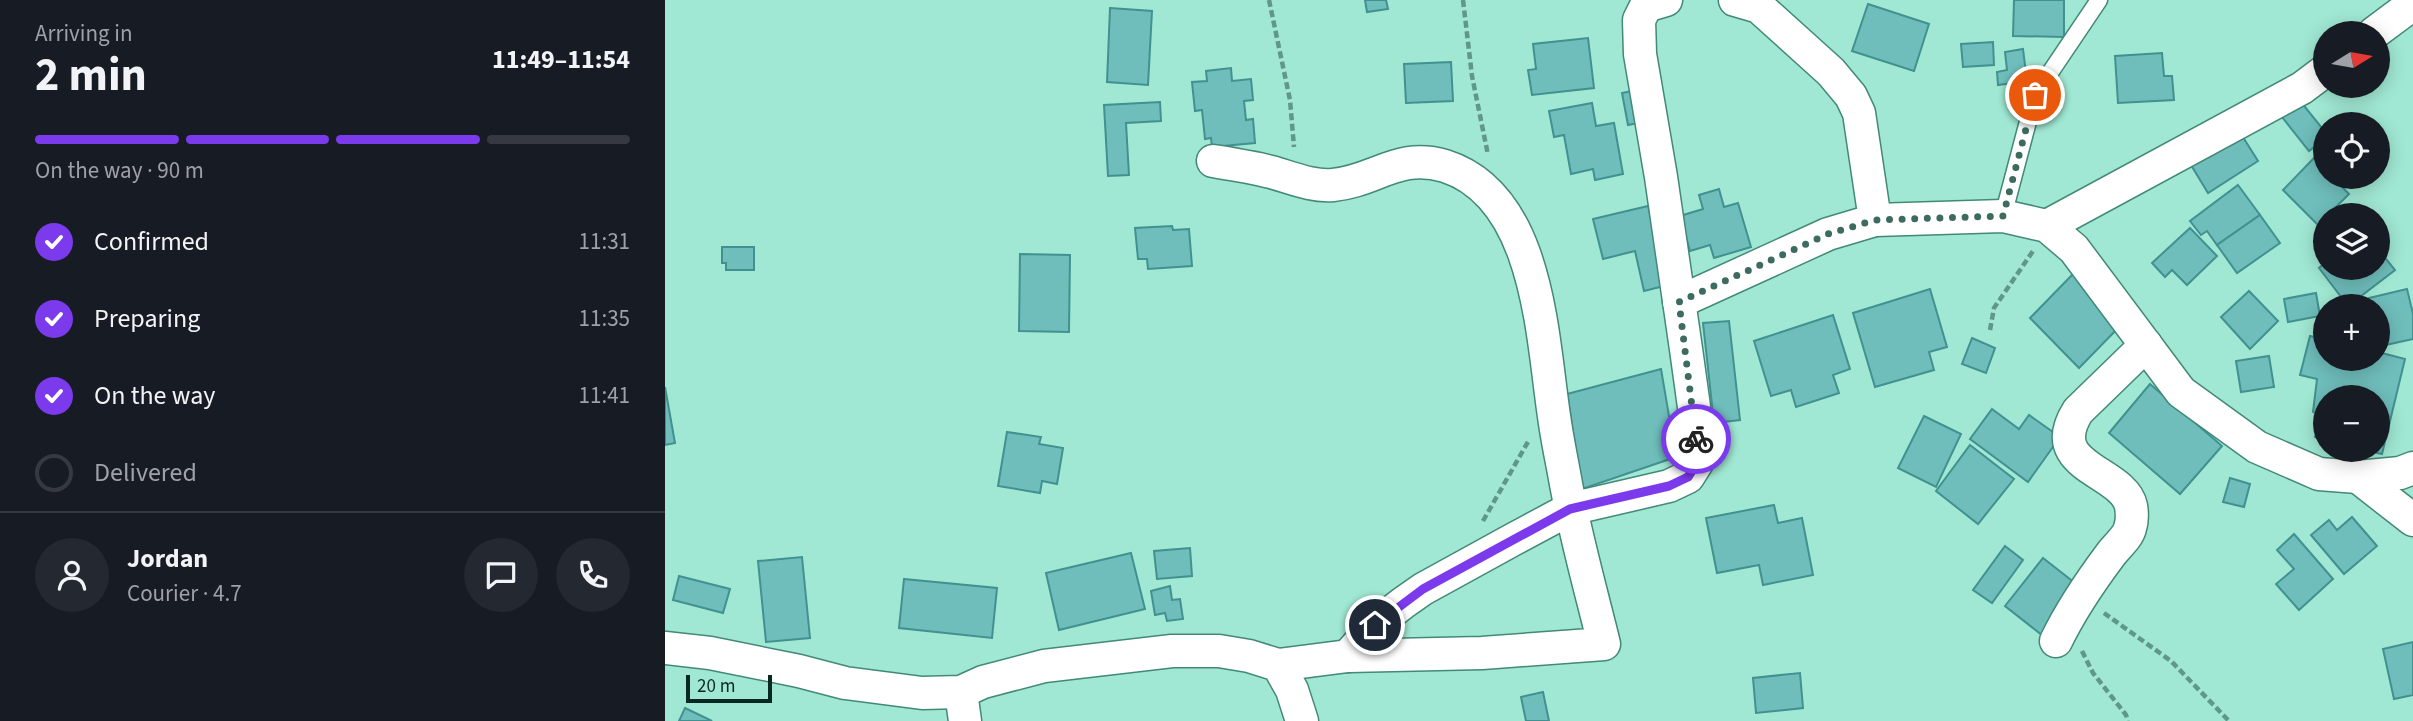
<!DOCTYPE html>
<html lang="en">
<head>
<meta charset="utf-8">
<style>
	:root { --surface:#171b24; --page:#242831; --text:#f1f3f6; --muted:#9ea1a6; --line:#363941; --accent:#7c3aed }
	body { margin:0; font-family:"Source Sans 3",sans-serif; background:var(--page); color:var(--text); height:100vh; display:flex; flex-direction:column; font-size:26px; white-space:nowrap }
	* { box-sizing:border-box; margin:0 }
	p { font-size:23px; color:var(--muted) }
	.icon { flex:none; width:38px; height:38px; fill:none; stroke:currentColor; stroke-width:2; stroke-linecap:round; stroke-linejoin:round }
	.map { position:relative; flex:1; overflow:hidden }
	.drawer { display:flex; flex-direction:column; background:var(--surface); width:665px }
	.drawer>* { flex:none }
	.needle { width:46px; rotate:79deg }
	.buttons { position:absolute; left:1648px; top:21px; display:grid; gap:14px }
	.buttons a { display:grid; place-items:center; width:77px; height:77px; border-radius:50%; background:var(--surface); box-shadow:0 4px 18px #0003; font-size:35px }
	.scale { position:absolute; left:21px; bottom:18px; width:86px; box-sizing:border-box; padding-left:7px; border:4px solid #092820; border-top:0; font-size:19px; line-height:24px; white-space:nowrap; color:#092820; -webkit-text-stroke:5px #a0e8d3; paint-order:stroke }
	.pin { position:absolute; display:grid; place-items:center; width:60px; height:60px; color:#fff; margin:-30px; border:4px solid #fff; border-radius:50%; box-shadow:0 2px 7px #0007 }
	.courier { position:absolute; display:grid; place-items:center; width:70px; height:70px; margin:-35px; border:5px solid #7c3aed; border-radius:50%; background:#fff; color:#222; box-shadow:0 2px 9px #0007 }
	.head em { font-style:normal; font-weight:700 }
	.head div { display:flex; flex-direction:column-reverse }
	.head { display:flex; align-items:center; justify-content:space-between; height:119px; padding:0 35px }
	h1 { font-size:46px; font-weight:700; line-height:52px }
	.bar { display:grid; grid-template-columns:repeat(4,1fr); gap:10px 7px; align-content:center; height:84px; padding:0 35px }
	.bar i { height:9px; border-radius:5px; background:var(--line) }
	.bar .on { background:var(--accent) }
	.bar p { grid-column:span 4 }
	.line { display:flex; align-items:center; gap:18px; padding:0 35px; border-top:2px solid var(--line) }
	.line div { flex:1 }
	.round { display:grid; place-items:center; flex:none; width:74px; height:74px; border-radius:37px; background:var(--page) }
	ol { padding:0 35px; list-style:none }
	li { display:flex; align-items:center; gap:21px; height:77px }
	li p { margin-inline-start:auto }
	li .icon { padding:7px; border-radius:50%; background:var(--accent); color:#fff; stroke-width:4 }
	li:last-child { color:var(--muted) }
	li i { width:38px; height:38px; border:4px solid var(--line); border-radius:50% }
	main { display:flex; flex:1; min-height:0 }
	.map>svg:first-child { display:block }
	.building { fill:#6fbebc; stroke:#419190; stroke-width:2 }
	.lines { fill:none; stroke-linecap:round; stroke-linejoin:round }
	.lane-casing { stroke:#428977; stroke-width:19 }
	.street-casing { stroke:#428977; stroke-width:35 }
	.path { stroke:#609787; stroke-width:4.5; stroke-dasharray:7 3.5; stroke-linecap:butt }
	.lane { stroke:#fff; stroke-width:16 }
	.street { stroke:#fff; stroke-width:32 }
	.done { stroke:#3e6b5f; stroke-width:7; stroke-dasharray:0 12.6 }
	.route { stroke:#7c3aed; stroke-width:9 }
</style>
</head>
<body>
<main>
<section class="drawer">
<div class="head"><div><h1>2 min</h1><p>Arriving in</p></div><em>11:49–11:54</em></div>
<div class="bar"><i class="on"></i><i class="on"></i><i class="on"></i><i></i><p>On the way · 90 m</p></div>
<ol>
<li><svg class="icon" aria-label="check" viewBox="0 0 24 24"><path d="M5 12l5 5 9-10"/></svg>Confirmed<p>11:31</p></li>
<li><svg class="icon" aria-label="check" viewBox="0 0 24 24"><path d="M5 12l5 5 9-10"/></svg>Preparing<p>11:35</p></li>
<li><svg class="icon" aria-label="check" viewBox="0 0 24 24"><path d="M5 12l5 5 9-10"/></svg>On the way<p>11:41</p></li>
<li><i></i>Delivered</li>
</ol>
<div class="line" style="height:126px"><a class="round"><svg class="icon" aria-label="person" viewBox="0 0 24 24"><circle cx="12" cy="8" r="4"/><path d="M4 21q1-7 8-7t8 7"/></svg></a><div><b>Jordan</b><p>Courier · 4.7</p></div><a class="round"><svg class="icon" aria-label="chat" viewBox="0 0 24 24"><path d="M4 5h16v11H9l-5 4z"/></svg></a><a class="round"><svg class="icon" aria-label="phone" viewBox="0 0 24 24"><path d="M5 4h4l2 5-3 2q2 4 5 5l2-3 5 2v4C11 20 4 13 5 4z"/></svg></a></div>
</section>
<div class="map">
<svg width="1748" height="721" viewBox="0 0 1748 721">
	<rect width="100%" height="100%" fill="#a0e8d3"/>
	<g class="building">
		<polygon points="700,0 721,0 723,9 702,12"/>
		<polygon points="1349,0 1399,0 1399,37 1348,36"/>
		<polygon points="1203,4 1264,24 1249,71 1187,51"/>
		<polygon points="445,8 487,11 483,85 442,82"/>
		<polygon points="923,38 929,88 867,95 863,70 871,69 868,44"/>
		<polygon points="1328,42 1329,65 1298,67 1296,44"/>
		<polygon points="1358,49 1362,81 1333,85 1332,72 1342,70 1340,52"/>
		<polygon points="1497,53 1499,76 1507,76 1509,100 1453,103 1450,56"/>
		<polygon points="786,62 788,101 741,103 739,64"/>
		<polygon points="566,68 567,81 586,79 588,100 579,101 581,120 588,119 590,143 547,147 546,138 540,139 537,110 530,111 527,82 542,81 541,71"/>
		<polygon points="972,90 978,122 963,125 957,93"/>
		<polygon points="495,102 496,121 461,123 464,175 443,176 439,105"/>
		<polygon points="1636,102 1661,133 1661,138 1644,151 1617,117"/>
		<polygon points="927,103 931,126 949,123 958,174 930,180 928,169 906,174 899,135 889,137 884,111"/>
		<polygon points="1576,134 1593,161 1543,193 1526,165"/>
		<polygon points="1649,158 1661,170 1661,177 1667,177 1684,194 1653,225 1618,190"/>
		<polygon points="1573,185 1595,215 1552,245 1542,231 1536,235 1525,221"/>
		<polygon points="1054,189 1059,207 1073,203 1086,247 1049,258 1045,245 1025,251 1015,216 1038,209 1034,195"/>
		<polygon points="983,206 1003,285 979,291 970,251 938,259 928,219"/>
		<polygon points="1595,215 1615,243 1572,273 1552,245"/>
		<polygon points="507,226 508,230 524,229 527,266 483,269 482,259 473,259 470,228"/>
		<polygon points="1525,228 1552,256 1522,285 1507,270 1500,277 1487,263"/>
		<polygon points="57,247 89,247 89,270 61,270 61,263 57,263"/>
		<polygon points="1713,249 1730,270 1683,306 1654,268 1661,262 1661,268 1713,268"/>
		<polygon points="355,254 405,255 404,332 354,331"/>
		<polygon points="1409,273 1459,322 1414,368 1365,318"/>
		<polygon points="1265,289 1282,347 1264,352 1269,370 1210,387 1188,313"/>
		<polygon points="1742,289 1748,314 1748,339 1716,346 1713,334 1713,306 1706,306 1704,298"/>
		<polygon points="1584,291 1613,321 1585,349 1556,317"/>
		<polygon points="1651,293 1655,316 1623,322 1619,299"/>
		<polygon points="1168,315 1185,369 1168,375 1174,393 1131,407 1126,390 1106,396 1089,341"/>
		<polygon points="1064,321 1075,420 1049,423 1038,323"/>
		<polygon points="1645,336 1661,339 1661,359 1713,359 1713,352 1740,359 1717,454 1699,450 1713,450 1713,397 1661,397 1661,440 1650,437 1655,415 1648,412 1652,379 1635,375"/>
		<polygon points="1307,338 1330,348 1321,373 1297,364"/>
		<polygon points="1604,356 1609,387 1576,392 1571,361"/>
		<polygon points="996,369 1011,457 917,489 902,394"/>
		<polygon points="1485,384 1557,446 1515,494 1444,433"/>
		<polygon points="0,387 10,443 0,445"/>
		<polygon points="1327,409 1354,429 1364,415 1395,437 1363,482 1305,439"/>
		<polygon points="1259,416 1296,434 1271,487 1233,468"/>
		<polygon points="342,432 376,437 374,444 398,448 392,484 377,481 375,493 333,486"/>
		<polygon points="1305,445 1349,479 1313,524 1271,491"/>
		<polygon points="1565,478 1585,484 1579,507 1558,502"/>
		<polygon points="1109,505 1113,523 1137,518 1148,575 1098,585 1094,565 1052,573 1041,518"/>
		<polygon points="1687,517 1712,546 1679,574 1646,535 1664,520 1672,530"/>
		<polygon points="1629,534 1668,579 1634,610 1611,584 1629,569 1612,550"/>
		<polygon points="1340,546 1358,560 1327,603 1308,590"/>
		<polygon points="525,548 527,576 492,579 489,551"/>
		<polygon points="466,553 480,609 394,630 381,573"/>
		<polygon points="137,557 145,638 101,642 93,561"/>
		<polygon points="1378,558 1415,587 1378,636 1340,606"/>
		<polygon points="14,576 65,589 58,613 8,600"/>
		<polygon points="239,579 332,588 327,638 234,628"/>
		<polygon points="505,586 507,600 515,599 518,619 502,621 500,613 490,615 486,591"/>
		<polygon points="1748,642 1748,695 1729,699 1718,649"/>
		<polygon points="1135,673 1138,708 1091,713 1088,678"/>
		<polygon points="878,692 884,721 861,721 856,697"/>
		<polygon points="20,708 47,721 14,721"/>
	</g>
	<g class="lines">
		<g class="lane-casing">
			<polyline id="lane" points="1338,216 1370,95 1434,0"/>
		</g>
		<g class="street-casing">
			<g id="street">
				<polyline points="1070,0 1094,7 1166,72 1186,96 1194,113 1210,220"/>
				<polyline points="1709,33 1748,4"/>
				<path d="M548,161C567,164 587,167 606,172C625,177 647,187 668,185C711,181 733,152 780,166C874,196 877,337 889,416C892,439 897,461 901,484C911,538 926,591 939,644L817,653L683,656L613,665"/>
				<polyline points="1382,226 1637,88 1661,70"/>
				<polyline points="1014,302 1163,234 1210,220 1338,216 1382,226 1409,249 1516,392 1592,447 1654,474 1693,477 1735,473 1748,468"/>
				<polyline points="1693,477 1748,520"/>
				<path d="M1391,641C1406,610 1425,582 1446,554C1452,546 1463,537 1465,528C1467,522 1467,512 1466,506C1458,470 1377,468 1413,411L1481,345"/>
				<polyline points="0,648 45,653 134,671 180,683 257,693 296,692 318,682 379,666 507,651 554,651 584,656 613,665 627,690 637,721"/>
				<polyline points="683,656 710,625 738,603 758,589 849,539 905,509 1004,486 1023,477 1033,461 1029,407 1021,349 996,177 975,54 974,20 981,6 1001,0"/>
				<polyline points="296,692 300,721"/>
			</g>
		</g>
		<g class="path">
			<polyline points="604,0 625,100 629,147"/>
			<polyline points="798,0 807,76 823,155"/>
			<polyline points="1325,330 1329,308 1368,251"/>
			<polyline points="818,521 864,440"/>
			<polyline points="1439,613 1506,661 1564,721"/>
			<polyline points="1417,651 1428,673 1461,715 1463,721"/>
		</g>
		<use href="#lane" class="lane"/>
		<use href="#street" class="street"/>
	</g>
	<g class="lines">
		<polyline class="done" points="1031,439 1014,302 1163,234 1210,220 1338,216 1370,95"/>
		<polyline class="route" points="710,625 758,589 905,509 1004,486 1023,477 1033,461 1031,439"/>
	</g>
</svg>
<div class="buttons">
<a><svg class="needle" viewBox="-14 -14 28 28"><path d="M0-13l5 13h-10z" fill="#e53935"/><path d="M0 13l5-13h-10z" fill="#9ea1a6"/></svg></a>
<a><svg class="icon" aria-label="locate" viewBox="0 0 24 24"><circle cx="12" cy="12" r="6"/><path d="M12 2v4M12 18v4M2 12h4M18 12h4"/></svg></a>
<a><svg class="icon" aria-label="layers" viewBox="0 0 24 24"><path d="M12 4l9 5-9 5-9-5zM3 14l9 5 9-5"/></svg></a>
<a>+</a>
<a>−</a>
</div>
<div class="scale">20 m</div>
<div class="pin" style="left:1370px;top:95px;background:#ea580c"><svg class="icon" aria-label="bag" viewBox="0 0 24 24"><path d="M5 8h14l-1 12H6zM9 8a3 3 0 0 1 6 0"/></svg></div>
<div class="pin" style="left:710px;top:625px;background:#1f2937"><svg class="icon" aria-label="home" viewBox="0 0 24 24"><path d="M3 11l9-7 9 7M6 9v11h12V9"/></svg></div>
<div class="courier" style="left:1031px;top:439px"><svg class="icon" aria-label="bike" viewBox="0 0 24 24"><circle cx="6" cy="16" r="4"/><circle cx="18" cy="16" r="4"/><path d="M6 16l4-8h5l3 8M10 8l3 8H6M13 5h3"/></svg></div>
</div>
</main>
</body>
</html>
